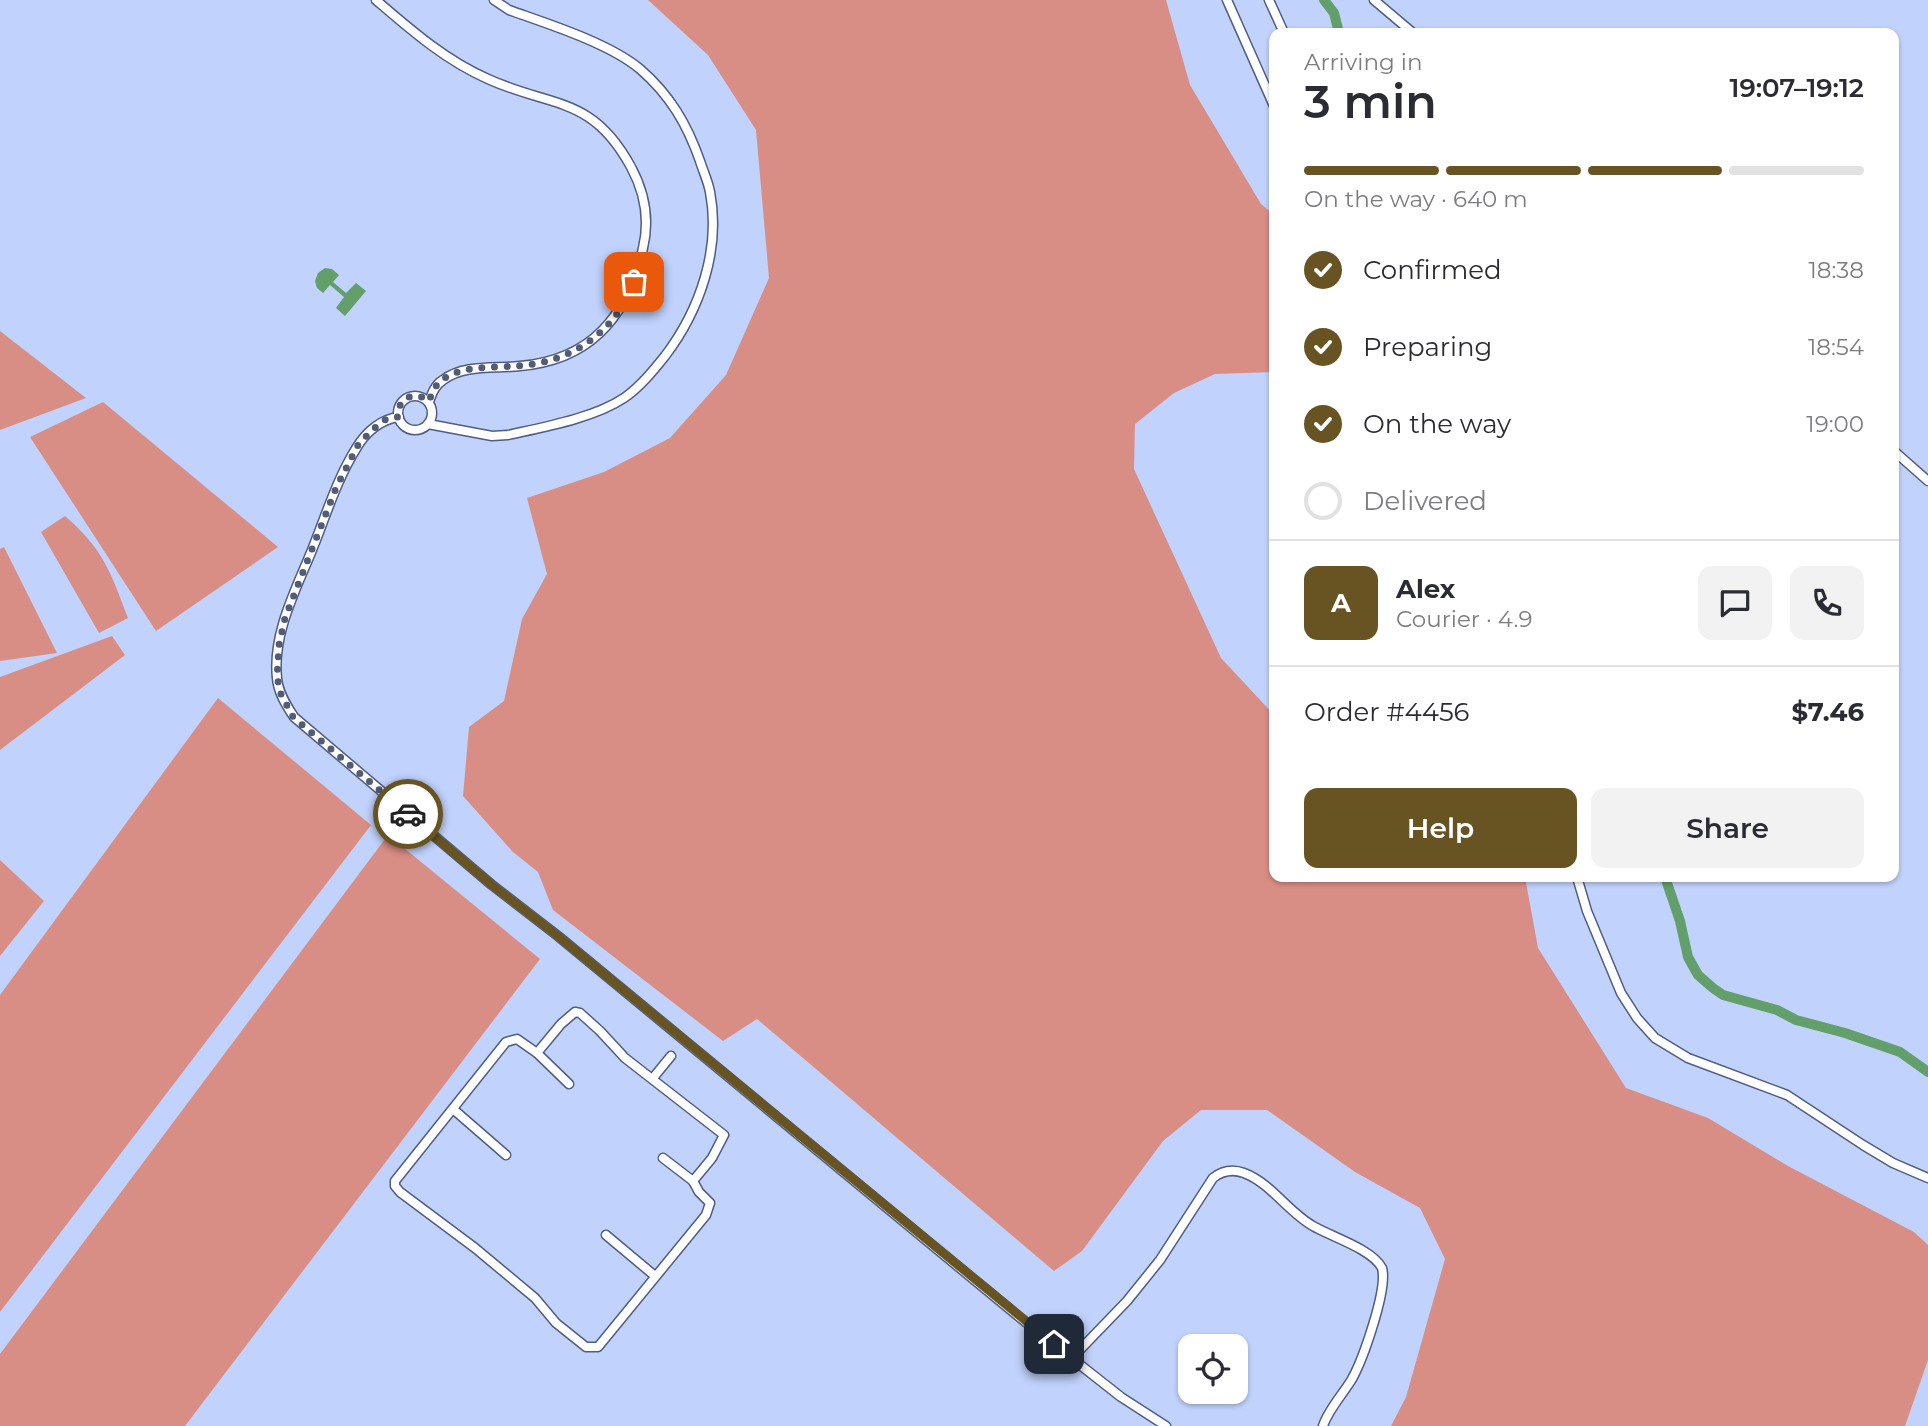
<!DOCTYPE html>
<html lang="en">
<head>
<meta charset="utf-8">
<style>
	:root { --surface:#fff; --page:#f2f2f3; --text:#2b2b33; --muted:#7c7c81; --line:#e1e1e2; --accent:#685422 }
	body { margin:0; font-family:Montserrat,sans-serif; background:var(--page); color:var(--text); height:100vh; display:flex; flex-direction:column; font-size:26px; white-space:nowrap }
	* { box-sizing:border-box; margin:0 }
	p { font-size:23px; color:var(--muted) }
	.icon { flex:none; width:38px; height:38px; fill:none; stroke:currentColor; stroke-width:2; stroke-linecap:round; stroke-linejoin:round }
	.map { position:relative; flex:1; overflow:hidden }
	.sheet { position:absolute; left:1269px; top:28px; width:630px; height:854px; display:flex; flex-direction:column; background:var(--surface); border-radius:14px; box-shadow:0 2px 5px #0004 }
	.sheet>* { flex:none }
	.controls { position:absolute; left:1178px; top:1334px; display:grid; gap:14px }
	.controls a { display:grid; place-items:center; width:70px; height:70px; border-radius:14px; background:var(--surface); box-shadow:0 2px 5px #0004; font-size:35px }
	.pin { position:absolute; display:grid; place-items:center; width:60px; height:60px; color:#fff; margin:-30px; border-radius:14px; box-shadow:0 4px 10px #0006 }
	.courier { position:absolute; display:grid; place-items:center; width:70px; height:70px; margin:-35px; border:5px solid #685422; border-radius:50%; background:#fff; color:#222; box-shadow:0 2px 9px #0007 }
	.summary em { font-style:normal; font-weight:600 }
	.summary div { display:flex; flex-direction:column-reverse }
	.summary { display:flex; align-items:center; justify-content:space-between; height:119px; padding:0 35px }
	h1 { font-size:46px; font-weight:600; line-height:52px }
	.bar { display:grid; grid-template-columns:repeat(4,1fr); gap:10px 7px; align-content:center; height:84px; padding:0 35px }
	.bar i { height:9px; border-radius:5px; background:var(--line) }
	.bar .active { background:var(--accent) }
	.bar p { grid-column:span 4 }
	.line { display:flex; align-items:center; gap:18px; padding:0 35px; border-top:2px solid var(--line) }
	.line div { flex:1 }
	.round { display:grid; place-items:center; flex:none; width:74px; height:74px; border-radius:14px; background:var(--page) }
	ol { padding:0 35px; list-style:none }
	li { display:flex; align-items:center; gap:21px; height:77px }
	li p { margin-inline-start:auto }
	li .icon { padding:7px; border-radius:50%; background:var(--accent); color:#fff; stroke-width:4 }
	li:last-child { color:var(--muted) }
	li i { width:38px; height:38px; border:4px solid var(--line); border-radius:50% }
	.button { display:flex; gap:14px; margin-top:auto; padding:14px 35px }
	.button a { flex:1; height:80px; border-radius:14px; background:var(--accent); color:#fff; font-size:28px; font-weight:600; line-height:80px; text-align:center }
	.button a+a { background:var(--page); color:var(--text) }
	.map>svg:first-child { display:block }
	.green { fill:#d98e85 }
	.water { fill:#629f6a }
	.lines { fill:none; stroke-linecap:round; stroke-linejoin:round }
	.canal { stroke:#629f6a; stroke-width:10 }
	.minor-casing { stroke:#4f5d81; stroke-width:11 }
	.minor { stroke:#fff; stroke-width:8 }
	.done { stroke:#525c74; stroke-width:7; stroke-dasharray:0 12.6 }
	.route { stroke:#685422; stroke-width:9 }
</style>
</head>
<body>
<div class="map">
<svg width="1928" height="1426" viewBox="0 0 1928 1426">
	<rect width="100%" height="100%" fill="#c1d2fc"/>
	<g class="green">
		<polygon points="648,0 1166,0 1190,85 1261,204 1274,215 1274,372 1215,374 1174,393 1135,424 1134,469 1221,658 1274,715 1274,877 1525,877 1538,948 1626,1088 1708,1118 1788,1166 1914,1232 1928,1245 1928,1360 1905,1426 1391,1426 1406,1397 1445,1259 1420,1208 1355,1172 1267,1110 1201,1110 1163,1141 1082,1251 1054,1271 757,1019 723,1041 553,910 538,872 513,852 463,796 469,727 504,701 522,619 547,574 527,498 604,472 670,438 726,375 769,278 756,130 708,55"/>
		<polygon points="0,331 86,398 0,430"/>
		<polygon points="103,402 278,547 156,631 30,437"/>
		<path d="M65,516C104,550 110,571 128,618L99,633L41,532Z"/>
		<polygon points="4,547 57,653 0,661 0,549"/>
		<polygon points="112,636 125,655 0,750 0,677"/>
		<polygon points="218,698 371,825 0,1312 0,995"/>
		<polygon points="388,835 540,959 185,1426 0,1426 0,1354"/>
		<polygon points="0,860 44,901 0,956"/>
	</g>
	<polygon class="water" points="325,268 332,269 339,275 333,282 346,293 356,283 366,291 345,316 336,308 344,297 330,285 323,293 317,288 315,281 318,273"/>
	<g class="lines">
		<g class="canal">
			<polyline points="1324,0 1334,13 1339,33"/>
			<polyline points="1665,877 1680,921 1688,957 1698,975 1713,988 1723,995 1777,1010 1796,1020 1845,1033 1900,1052 1928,1072"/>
		</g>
		<g class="minor-casing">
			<g id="minor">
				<path d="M376,0C411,30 445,60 488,79C552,108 592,95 631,167C645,193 650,219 643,248C628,316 591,360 520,366C495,369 464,364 443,380C435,385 432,393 429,402"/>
				<polyline points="1227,0 1274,106"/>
				<polyline points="1269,0 1284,33"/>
				<polyline points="1374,0 1413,33"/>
				<circle cx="415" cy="413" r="17"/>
				<path d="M399,417C381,419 366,432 357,447C338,477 327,512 314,545C298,586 272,632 277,678C278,692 286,705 294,717L492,885L558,936L1018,1316L1121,1397L1166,1426"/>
				<path d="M428,424L492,436L508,435C544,427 594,418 624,398C640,387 653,371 665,356C700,310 721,249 710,192C708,181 703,171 700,161C687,124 670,95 640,69C609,43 548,24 509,10L494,0"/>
				<polyline points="1894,451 1928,481"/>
				<polyline points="1577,877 1587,911 1621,993 1637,1018 1655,1038 1688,1058 1787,1095 1863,1145 1893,1163 1928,1178"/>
				<polygon points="575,1012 580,1013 600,1031 625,1058 724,1135 712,1158 693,1181 699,1192 710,1203 706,1215 598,1347 586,1347 556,1323 535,1298 475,1248 400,1192 395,1186 395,1181 506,1042 517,1039 537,1053 561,1024"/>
				<polyline points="537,1053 569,1084"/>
				<polyline points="653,1078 671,1056"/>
				<polyline points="453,1109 506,1155"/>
				<polyline points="663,1158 693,1181"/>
				<polyline points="606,1235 655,1276"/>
				<path d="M1072,1358L1127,1301L1160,1260L1213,1178C1222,1171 1233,1169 1244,1173C1271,1183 1288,1212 1313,1226C1332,1237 1372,1249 1382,1268C1388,1289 1363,1359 1352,1379C1343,1394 1328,1410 1323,1426"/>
			</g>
		</g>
		<use href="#minor" class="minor"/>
	</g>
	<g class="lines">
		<path class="done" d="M408,814L293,717L281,694L277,677L279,645L285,618L336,488L358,445L372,430L386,419L398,417C397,398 414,390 429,401C432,393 435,385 443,379C464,365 494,368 517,366C570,363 615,333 634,282"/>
		<polyline class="route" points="408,814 492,885 558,936 1054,1344"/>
	</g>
</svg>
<div class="controls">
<a><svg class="icon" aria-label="locate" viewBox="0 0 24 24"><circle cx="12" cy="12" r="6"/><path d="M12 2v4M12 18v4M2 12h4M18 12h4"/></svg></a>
</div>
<div class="pin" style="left:634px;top:282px;background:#ea580c"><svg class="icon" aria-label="bag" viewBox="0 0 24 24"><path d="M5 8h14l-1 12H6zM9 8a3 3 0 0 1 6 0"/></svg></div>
<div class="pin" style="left:1054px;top:1344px;background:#1f2937"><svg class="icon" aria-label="home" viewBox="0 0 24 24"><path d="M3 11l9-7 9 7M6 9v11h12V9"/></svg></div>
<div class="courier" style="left:408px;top:814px"><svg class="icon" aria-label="car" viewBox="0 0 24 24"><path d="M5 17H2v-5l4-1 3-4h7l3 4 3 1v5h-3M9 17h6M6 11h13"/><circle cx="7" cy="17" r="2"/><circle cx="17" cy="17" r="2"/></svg></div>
<section class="sheet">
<div class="summary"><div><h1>3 min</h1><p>Arriving in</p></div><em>19:07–19:12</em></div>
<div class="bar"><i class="active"></i><i class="active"></i><i class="active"></i><i></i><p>On the way · 640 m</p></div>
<ol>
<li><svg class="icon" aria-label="check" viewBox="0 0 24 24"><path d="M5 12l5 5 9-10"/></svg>Confirmed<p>18:38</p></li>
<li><svg class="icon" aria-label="check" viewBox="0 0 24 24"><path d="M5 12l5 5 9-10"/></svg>Preparing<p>18:54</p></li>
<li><svg class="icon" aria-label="check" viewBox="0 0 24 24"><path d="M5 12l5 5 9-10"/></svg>On the way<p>19:00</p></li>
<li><i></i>Delivered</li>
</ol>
<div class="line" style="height:126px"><b class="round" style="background:var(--accent);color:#fff">A</b><div><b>Alex</b><p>Courier · 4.9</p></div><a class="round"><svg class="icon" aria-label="chat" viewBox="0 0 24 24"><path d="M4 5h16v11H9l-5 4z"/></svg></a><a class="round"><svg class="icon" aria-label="phone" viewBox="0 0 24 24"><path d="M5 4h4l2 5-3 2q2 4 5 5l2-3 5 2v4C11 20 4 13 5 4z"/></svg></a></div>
<div class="line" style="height:91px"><div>Order #4456</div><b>$7.46</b></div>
<div class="button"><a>Help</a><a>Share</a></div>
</section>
</div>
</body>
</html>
